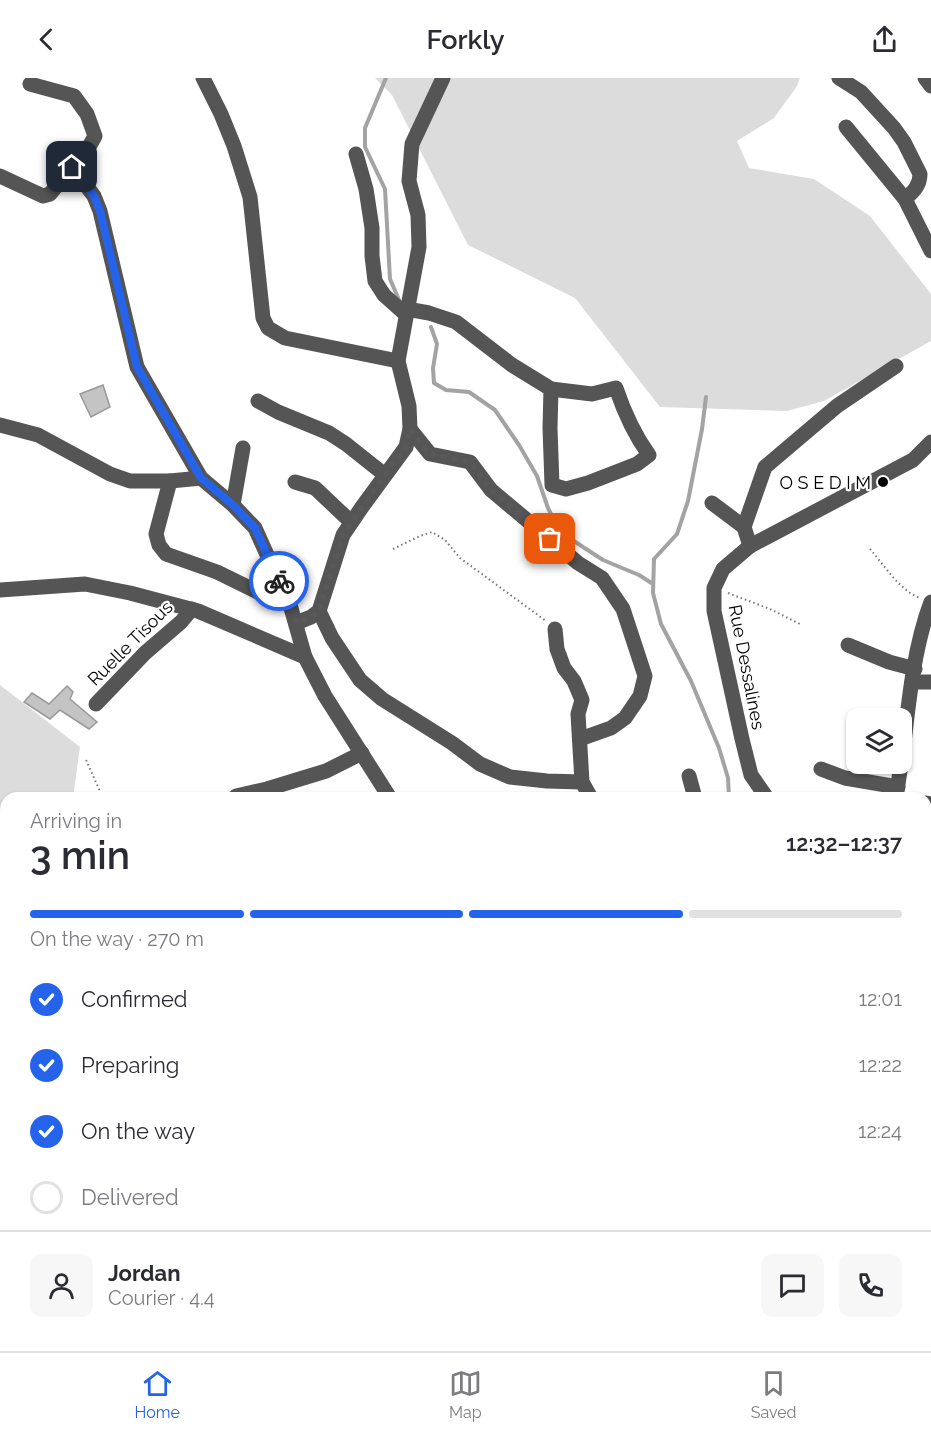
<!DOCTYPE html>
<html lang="en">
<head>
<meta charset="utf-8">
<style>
	:root { --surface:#fff; --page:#f7f7f7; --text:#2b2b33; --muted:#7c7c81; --line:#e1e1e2; --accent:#2563eb }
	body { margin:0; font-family:Raleway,sans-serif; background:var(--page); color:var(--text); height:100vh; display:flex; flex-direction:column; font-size:22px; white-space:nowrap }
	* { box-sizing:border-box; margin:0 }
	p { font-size:20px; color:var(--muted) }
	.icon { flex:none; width:33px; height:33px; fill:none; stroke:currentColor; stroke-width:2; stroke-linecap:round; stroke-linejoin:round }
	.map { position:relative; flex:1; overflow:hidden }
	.panel { position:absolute; left:0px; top:714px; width:932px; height:560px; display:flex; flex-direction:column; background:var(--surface); border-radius:18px 18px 0 0; box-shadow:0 2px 4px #0004 }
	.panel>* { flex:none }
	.fabs { position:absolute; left:846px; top:630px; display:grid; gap:12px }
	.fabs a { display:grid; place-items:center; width:66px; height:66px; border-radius:12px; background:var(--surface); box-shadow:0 2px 4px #0004; font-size:30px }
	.pin { position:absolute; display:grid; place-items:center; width:51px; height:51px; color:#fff; margin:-26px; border-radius:12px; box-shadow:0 3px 9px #0006 }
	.courier { position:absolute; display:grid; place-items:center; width:60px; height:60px; margin:-30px; border:4px solid #2563eb; border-radius:50%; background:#fff; color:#222; box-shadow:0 2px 8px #0007 }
	.headline em { font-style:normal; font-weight:600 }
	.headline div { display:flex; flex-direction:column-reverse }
	.headline { display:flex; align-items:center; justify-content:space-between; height:102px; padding:0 30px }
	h1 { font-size:39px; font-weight:600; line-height:45px }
	.bar { display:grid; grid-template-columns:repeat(4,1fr); gap:9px 6px; align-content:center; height:72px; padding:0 30px }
	.bar i { height:8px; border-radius:4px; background:var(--line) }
	.bar .on { background:var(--accent) }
	.bar p { grid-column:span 4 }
	.line { display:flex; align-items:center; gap:15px; padding:0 30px; border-top:2px solid var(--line) }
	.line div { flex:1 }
	.round { display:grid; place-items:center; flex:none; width:63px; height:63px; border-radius:12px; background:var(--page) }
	ol { padding:0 30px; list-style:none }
	li { display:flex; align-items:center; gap:18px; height:66px }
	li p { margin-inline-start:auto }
	li .icon { padding:6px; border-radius:50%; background:var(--accent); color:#fff; stroke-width:4 }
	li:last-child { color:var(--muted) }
	li i { width:33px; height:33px; border:3px solid var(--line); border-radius:50% }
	header { display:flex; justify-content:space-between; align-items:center; height:78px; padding:0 30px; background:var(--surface); font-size:27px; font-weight:600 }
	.tab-bar { display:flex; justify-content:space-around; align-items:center; height:84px; border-top:2px solid var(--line); background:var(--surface); font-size:16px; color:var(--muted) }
	.tab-bar a { display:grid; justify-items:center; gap:3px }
	.tab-bar .on { color:var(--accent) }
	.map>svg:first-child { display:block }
	.green { fill:#dcdcdc }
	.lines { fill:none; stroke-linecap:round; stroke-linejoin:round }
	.stream { stroke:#a3a3a3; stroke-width:4 }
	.building { fill:#c4c4c4; stroke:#999; stroke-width:1.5 }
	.major-casing { stroke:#dbdbdb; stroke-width:18 }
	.path { stroke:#777; stroke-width:2; stroke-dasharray:1.5 3; stroke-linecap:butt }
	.minor { stroke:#555; stroke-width:15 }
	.major { stroke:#000; stroke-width:15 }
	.done { stroke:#595959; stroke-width:6; stroke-dasharray:0 10.8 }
	.route { stroke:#2563eb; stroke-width:8 }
	.poi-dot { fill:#000; stroke:#fff; stroke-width:2 }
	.labels { text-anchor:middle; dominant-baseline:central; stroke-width:4.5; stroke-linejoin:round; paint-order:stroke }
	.poi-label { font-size:18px; fill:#000; stroke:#fff; text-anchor:end }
	.street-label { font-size:18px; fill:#000; stroke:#fff }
</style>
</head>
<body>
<header><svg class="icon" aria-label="back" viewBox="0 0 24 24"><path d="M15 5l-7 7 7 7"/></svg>Forkly<svg class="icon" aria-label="share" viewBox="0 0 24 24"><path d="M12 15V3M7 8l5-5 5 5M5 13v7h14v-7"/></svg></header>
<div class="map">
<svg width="931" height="1273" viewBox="0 0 931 1273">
	<rect width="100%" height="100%" fill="#fff"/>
	<g class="green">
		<polygon points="375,0 800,0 797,8 774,40 737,63 749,90 814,101 870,138 931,216 931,263 824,323 787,333 660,329 575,220 468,167 392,17"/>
		<polygon points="0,607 80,669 73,720 6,720 6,1136 0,1158"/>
	</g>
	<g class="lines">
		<g class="stream">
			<polyline points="386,0 365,50 365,69 385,111 390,201 399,222"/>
			<polyline points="431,249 437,266 433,290 434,305 446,312 469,314 495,332 519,367 537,398 548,430 560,454 603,482 639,497 653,506"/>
			<polyline points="706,319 702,351 688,423 677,456 654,481 653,515 661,546 691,603 719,670 728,700 729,720"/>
			<polyline points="926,928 931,931"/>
		</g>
	</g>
	<g class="building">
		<polygon points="103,307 110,329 91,339 80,316"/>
		<polygon points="67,608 73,614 70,621 97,644 89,651 60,632 50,641 24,624 32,615 49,626"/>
	</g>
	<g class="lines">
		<g class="major-casing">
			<g id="major">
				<polyline points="926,1162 931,1157"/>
				<polyline points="926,1183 931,1178"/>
				<polyline points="833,1268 833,1273"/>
				<polyline points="801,1273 810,1268"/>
				<polyline points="856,1273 857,1268"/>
			</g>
		</g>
		<g class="path">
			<polyline points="393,471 420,458 432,454 445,462 460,480 546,543"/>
			<path d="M870,471C885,488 899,512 920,520"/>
			<polyline points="728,515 770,531 800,546"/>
			<polyline points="86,682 103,720"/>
			<polyline points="0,755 6,756"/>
			<polyline points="0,875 6,874"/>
			<polyline points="0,952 6,958"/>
			<polyline points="0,980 6,978"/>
			<polyline points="0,1123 6,1127"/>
		</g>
		<g class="minor">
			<polyline points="203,0 221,36 234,68 250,119 263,240 268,250 285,260 398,283"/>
			<path d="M839,0L861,14L894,50L904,64L920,96C920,108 913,114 905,121"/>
			<polyline points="925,0 931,8"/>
			<polyline points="846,49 905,121 931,173"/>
			<path d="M356,76L366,111L372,150V178L375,203L384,217L403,234L407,231L429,235L456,244L512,287L551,311L592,316L616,310C624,334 634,356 649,377L637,386L588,405L566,411L552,407L550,350L551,311"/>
			<polyline points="72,89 94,118 100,133 137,289 201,400 233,427 255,450 291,530 305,579 325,618 390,720"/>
			<polyline points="0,98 43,118 50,116 90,67 95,58 87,36 74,18 30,6"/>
			<polyline points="258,323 278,334 329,355 346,366 385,397"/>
			<polyline points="0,347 38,357 110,396 130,403 170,403 201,400"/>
			<polyline points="410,351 430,376 470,384 491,412 578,485 602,500 623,531 645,598 640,618 625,640 611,650 580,661"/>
			<polyline points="170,403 156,456 159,467 166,476 217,494 260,515 285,517"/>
			<polyline points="295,404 315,410 351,444"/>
			<polyline points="712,425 744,449"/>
			<polyline points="233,427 243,370"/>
			<polyline points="750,468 744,449 765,389 837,328 896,288"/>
			<polyline points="0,512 85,506 130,515 198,533 305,579"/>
			<polyline points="319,533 332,560 360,602 382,621 452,665 480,686 510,699 547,703 582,704"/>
			<polyline points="296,545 311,539 319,533 343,457 362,429 406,369 410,351 409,328 398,283 419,169 418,137 409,103 412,66 443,0"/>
			<polyline points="555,551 557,571 564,590 574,603 582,622 578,636 582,704 591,720"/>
			<polyline points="848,567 889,584 915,591"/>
			<polyline points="912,604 931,604"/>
			<polyline points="96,626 145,575 181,544 192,531"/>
			<path d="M902,682C908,631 913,571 931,524"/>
			<polyline points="821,691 845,700 898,709"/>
			<polyline points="689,698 695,720"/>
			<polyline points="236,718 267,711 326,693 362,675"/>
			<polyline points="767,720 751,697 742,661 714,533 714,510 723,491 750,468 913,382 931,364"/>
			<polyline points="896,720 901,686"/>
			<polyline points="926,725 931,726"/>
			<polyline points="926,815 931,817"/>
			<polyline points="926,900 931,900"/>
			<polyline points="926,943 931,946"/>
			<polyline points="0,1234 6,1183"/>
			<polyline points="325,1268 328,1273"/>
			<polyline points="460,1268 462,1273"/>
			<polyline points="603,1268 607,1273"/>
			<polyline points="81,1273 85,1268"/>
			<polyline points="209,1273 209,1268"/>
			<polyline points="266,1273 272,1268"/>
		</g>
		<use href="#major" class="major"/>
	</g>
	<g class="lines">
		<polyline class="done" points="279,503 291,530 296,545 311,539 319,533 343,457 362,429 406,369 410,351 430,376 470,384 491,412 550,461"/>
		<polyline class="route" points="72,89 94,118 100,133 137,289 201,400 233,427 255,450 279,503"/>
	</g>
	<circle class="poi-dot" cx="883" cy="404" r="6"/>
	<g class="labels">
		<g class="poi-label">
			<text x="871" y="404">O S E D I M</text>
		</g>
		<g class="street-label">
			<text transform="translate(130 565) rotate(-45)">Ruelle Tisous</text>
			<text transform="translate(747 589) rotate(79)">Rue Dessalines</text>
		</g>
	</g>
</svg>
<div class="fabs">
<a><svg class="icon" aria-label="layers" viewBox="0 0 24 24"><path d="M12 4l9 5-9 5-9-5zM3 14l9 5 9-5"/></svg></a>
</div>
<div class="pin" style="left:550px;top:461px;background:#ea580c"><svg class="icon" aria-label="bag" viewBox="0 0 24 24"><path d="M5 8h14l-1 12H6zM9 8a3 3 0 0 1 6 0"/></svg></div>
<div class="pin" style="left:72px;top:89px;background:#1f2937"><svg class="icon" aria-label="home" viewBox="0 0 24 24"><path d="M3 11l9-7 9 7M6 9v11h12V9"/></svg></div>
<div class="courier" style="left:279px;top:503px"><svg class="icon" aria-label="bike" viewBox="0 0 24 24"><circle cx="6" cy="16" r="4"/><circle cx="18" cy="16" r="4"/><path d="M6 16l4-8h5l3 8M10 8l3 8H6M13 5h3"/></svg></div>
<section class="panel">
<div class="headline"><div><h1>3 min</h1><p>Arriving in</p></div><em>12:32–12:37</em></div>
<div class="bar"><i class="on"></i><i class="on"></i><i class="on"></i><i></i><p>On the way · 270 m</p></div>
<ol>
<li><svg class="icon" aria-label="check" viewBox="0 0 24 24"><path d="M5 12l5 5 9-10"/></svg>Confirmed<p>12:01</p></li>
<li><svg class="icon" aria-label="check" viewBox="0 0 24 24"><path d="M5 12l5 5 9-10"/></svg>Preparing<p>12:22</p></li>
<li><svg class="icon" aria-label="check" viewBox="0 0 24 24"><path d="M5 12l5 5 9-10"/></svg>On the way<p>12:24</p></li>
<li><i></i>Delivered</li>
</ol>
<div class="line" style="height:108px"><a class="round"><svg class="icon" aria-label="person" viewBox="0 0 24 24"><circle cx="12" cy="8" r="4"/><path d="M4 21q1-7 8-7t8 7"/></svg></a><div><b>Jordan</b><p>Courier · 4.4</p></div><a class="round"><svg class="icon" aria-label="chat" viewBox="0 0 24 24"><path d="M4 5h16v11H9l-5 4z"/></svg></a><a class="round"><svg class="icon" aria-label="phone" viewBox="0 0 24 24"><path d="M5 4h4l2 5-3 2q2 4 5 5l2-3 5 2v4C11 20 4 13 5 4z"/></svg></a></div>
</section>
</div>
<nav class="tab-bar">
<a class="on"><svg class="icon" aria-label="home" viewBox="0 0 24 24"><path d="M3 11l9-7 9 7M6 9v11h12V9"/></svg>Home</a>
<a><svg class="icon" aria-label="map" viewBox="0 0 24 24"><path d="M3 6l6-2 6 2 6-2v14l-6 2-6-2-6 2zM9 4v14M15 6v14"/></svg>Map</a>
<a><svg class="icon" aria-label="saved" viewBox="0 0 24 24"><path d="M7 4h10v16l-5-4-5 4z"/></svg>Saved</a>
</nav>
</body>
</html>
